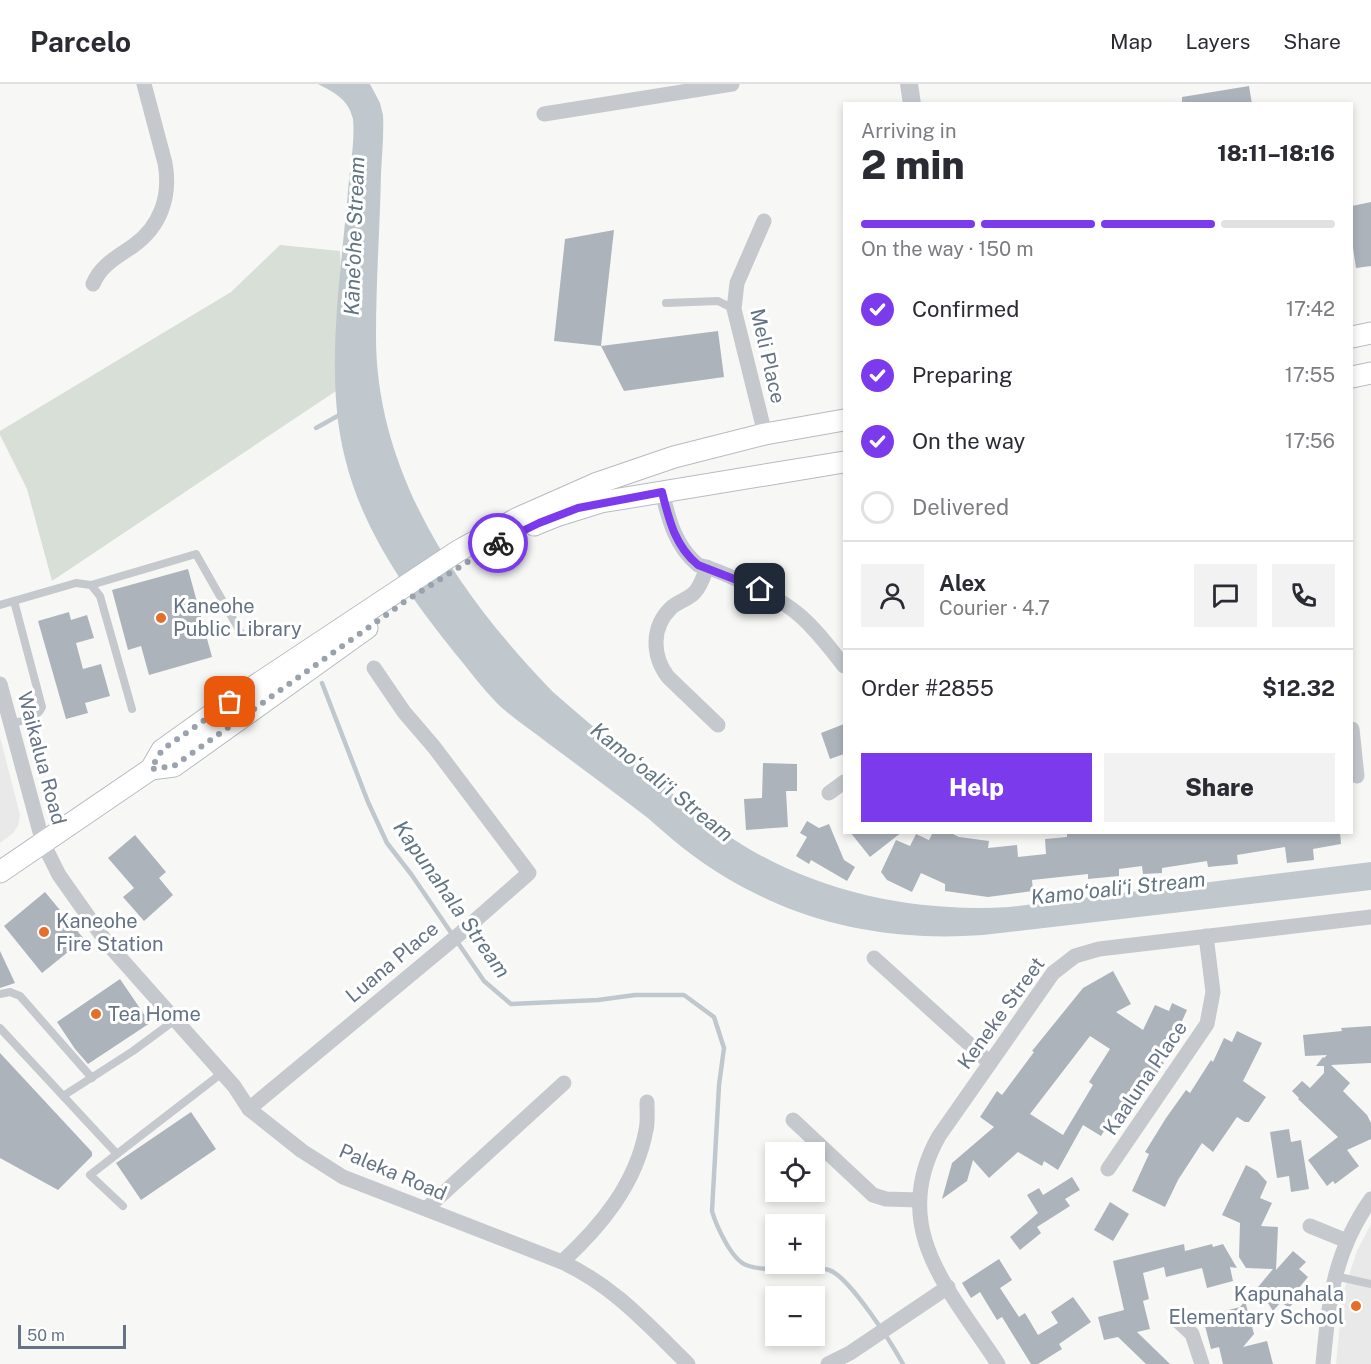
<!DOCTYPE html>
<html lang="en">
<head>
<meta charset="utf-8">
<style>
	:root { --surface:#fff; --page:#f2f2f3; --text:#2b2b33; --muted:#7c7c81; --line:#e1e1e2; --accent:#7c3aed }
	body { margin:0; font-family:"Public Sans",sans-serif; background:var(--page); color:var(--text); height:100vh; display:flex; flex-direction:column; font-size:22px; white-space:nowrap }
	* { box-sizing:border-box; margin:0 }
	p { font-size:20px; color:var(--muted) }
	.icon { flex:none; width:33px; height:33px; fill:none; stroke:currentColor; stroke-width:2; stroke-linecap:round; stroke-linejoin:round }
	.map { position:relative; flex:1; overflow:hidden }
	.details { position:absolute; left:843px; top:18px; width:510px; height:732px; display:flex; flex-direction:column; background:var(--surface); border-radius:0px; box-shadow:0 3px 9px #0003 }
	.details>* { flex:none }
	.controls { position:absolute; left:765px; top:1058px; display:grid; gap:12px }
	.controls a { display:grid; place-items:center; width:60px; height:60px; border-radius:0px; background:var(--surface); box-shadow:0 3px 9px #0003; font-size:30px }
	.scale { position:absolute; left:18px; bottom:15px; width:108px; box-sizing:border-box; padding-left:6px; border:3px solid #667386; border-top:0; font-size:16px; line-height:21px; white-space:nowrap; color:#667386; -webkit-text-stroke:4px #fff; paint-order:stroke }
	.pin { position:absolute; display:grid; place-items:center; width:51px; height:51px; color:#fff; margin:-26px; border-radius:12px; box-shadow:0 3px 9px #0006 }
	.courier { position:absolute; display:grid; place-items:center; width:60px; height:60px; margin:-30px; border:4px solid #7c3aed; border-radius:50%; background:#fff; color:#222; box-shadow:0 2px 8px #0007 }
	.head em { font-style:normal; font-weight:800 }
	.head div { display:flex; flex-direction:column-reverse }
	.head { display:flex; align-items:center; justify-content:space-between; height:102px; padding:0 18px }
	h1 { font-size:39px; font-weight:800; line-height:45px }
	.bar { display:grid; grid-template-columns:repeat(4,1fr); gap:9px 6px; align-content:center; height:72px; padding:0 18px }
	.bar i { height:8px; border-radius:4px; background:var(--line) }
	.bar .active { background:var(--accent) }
	.bar p { grid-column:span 4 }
	.line { display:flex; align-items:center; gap:15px; padding:0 18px; border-top:2px solid var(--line) }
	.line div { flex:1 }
	.round { display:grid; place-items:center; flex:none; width:63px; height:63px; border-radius:0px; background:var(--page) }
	ol { padding:0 18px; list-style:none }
	li { display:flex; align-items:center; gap:18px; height:66px }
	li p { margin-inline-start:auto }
	li .icon { padding:6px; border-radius:50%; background:var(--accent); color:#fff; stroke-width:4 }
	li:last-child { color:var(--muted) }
	li i { width:33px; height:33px; border:3px solid var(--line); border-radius:50% }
	.button { display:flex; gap:12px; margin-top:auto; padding:12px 18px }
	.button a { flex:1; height:69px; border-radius:0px; background:var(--accent); color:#fff; font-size:24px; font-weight:800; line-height:69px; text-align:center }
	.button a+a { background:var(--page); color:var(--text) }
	header { display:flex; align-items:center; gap:36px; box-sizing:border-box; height:84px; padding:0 30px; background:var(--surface); border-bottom:2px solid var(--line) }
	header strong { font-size:28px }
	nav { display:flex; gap:33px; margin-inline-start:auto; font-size:21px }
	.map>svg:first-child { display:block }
	.built { fill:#e8e9e8 }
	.green { fill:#d8dfd6 }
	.water { fill:#c0c8ce }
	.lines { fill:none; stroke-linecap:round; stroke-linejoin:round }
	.stream { stroke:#c0c8ce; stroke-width:4.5 }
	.building { fill:#adb3bb; fill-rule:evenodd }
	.secondary-casing { stroke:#b7bbc1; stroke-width:23 }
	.service { stroke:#c5c8cc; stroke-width:8 }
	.minor { stroke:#c5c8cc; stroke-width:15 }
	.tertiary { stroke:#c5c8cc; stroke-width:18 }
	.secondary { stroke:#fff; stroke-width:21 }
	.done { stroke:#99a2ad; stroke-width:6; stroke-dasharray:0 10.8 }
	.route { stroke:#7c3aed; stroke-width:8 }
	.poi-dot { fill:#e66e26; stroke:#fff; stroke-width:2 }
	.labels { text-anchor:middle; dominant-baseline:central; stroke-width:6; stroke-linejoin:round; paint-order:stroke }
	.street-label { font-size:20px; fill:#667386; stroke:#fff }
	.poi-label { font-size:20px; fill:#667386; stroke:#fff; text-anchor:start }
	.water-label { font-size:21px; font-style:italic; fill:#627582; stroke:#fff }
</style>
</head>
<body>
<header>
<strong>Parcelo</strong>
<nav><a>Map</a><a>Layers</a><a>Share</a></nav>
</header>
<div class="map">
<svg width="1371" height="1280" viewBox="0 0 1371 1280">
	<rect width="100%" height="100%" fill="#f7f8f5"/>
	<g class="built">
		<polygon points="0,653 20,731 18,742 13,749 0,759"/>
		<polygon points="1371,1140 1371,1280 1336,1280 1343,1209 1357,1167"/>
	</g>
	<polygon class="green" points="280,161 340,167 345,301 52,497 27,405 0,351 0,347 231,208"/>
	<path class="water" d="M318,0H370L380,19L383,31C384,50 382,70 381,90C380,143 376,196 376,250C375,390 459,511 553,608C585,636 617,663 650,690C673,710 695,730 721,747C806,806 907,829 1009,823L1371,778V806L983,851C913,856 844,848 778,820C740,804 704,782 672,755C661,746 651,736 640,728C610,705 580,683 549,660C534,648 517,637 502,624C488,611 475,594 463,579C414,519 363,450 345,374C324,292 341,190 348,107C350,83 355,58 353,35C348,15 335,9 318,0Z"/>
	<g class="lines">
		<g class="stream">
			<polyline points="316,344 343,329"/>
			<path d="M322,599L368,718L387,759L411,790L484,897L511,920L598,916L635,911H684L714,933L724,964L719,1001L712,1127C716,1141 731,1175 746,1181C762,1187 784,1185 801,1185C810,1185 821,1183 829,1186C849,1192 892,1260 903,1280"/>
		</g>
	</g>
	<g class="building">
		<polygon points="1249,2 1252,20 1182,20 1182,13"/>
		<polygon points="1371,118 1371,182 1356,184 1352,157 1352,122"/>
		<polygon points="614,146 601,262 554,257 565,155"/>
		<polygon points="718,247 724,293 624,307 601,262"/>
		<polygon points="188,485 212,573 149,591 141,562 128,566 112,506"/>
		<polygon points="69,528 71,536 87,531 94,554 76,559 83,585 101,580 110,612 85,619 88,629 66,635 38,537"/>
		<polygon points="844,640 844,670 830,675 821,649"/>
		<polygon points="763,679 797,680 797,707 786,707 788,743 746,746 744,715 762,714"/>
		<polygon points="807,737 819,744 829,740 844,776 855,783 847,797 811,776 809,780 796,772 807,753 800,749"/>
		<polygon points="850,748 902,748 870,773"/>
		<polygon points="933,748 949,748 959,753 989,757 988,764 1017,761 1018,773 1046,770 1045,755 1067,753 1067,748 1115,749 1115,750 1134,748 1340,748 1341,760 1313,765 1314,776 1287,779 1285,763 1237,771 1238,780 1208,783 1207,777 1162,784 1162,789 1143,790 1142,782 1119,785 1119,792 1088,795 1088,790 1032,796 1033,807 988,813 945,807 945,800 921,789 912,808 887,796 881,788 896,756 910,762 916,750 929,756"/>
		<polygon points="135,751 166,788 159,794 173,811 144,837 123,813 134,804 108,774"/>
		<polygon points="45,808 84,855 42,889 4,842"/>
		<polygon points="0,867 15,899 0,904"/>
		<path d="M1113,887L1131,920L1116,928L1143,946L1155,921L1169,927L1172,919L1187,926L1177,948L1174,947L1156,973L1164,979L1154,994L1147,989L1128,1021L1122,1018L1101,1052L1083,1041L1058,1086L1044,1077L1042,1082L1018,1068L989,1094L973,1076L967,1097L942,1115L952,1079L994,1043L980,1033L997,1007L1002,1011L1034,968L1032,967L1083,904ZM1090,952L1110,965L1089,998L1093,1001L1063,1051L1030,1030Z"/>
		<polygon points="120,895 150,939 88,980 75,965 57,938"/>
		<polygon points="1371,942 1371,979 1331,981 1350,999 1343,1007 1367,1031 1371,1039 1371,1055 1347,1066 1359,1082 1335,1100 1333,1097 1327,1102 1308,1076 1338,1053 1298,1015 1299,1014 1292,1007 1302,997 1310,1004 1324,989 1324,982 1316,982 1323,973 1324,974 1327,971 1305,972 1303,951 1342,947 1341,944"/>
		<polygon points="1237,947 1262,959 1243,997 1266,1013 1249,1038 1245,1038 1237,1033 1213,1068 1202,1059 1178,1096 1165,1123 1132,1107 1149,1070 1145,1068 1166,1034 1186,1006 1190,1009 1211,976 1213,978 1224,954 1232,958"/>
		<polygon points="0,969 92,1068 92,1072 58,1106 0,1074"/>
		<polygon points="191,1028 216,1065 141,1116 116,1079"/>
		<polygon points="1289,1045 1291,1058 1301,1056 1309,1105 1291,1108 1289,1092 1277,1094 1270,1048"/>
		<polygon points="1246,1081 1257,1087 1267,1098 1260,1114 1272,1119 1261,1142 1278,1143 1276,1186 1293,1167 1306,1178 1299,1185 1308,1193 1298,1205 1302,1208 1289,1224 1281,1218 1273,1227 1258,1203 1273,1185 1246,1184 1239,1173 1240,1139 1222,1131"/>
		<polygon points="1072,1093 1080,1106 1065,1115 1070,1122 1037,1143 1041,1149 1020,1166 1010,1153 1038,1129 1027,1111 1039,1104 1043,1111"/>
		<polygon points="1110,1118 1129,1130 1113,1157 1094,1146"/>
		<polygon points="1184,1160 1185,1167 1212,1160 1213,1163 1223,1160 1237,1184 1230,1183 1233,1197 1207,1204 1202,1184 1166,1193 1164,1183 1143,1189 1149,1215 1143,1217 1150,1245 1137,1248 1170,1280 1146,1280 1118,1253 1104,1256 1098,1233 1124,1226 1113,1177"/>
		<polygon points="999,1175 1012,1196 1000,1204 1019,1233 1025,1229 1038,1251 1058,1239 1051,1228 1073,1213 1091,1238 1059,1260 1062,1265 1038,1280 1031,1280 1002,1233 997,1236 980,1208 971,1214 962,1199"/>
		<polygon points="1245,1217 1254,1250 1243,1263 1267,1257 1273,1280 1223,1280 1219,1263 1211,1265 1204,1238 1212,1236 1211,1234 1218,1232 1217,1229 1240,1223"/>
	</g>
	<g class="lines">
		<g class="secondary-casing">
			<g id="secondary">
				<polyline points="1352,253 1371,249"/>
				<polyline points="1352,293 1371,289"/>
				<polyline points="534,441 556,432 601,418 844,378"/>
				<polyline points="151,685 174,682 367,544"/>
				<polyline points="0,788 151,685 162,666 211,631 458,467 518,434 595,400 674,373 765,350 844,336"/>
			</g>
		</g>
		<g class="service">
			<polyline points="666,219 718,217 734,225"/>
			<polyline points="91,501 196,470 242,551"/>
			<polyline points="0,521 76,499 91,501 100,512 132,625"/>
			<path d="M11,640C23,636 37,635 42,623L14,517"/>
			<polyline points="0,910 10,908 20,912 92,994"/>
			<polyline points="0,944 117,1070 222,989"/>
			<polyline points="63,1012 133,967 175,936"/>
			<polyline points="117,1070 90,1091 123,1122"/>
			<polyline points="1335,1192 1371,1200"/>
		</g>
		<g class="minor">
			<polyline points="544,30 732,0"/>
			<polyline points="764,137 737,199 734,225 765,350"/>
			<path d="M93,200C101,181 117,173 133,162C161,142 171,112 165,79L144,0"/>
			<path d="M662,408C669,436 675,462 698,481C712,484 725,490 738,496C793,519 808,535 844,582"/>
			<path d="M707,483C704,491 701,502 695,508C688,516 678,517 671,524C651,543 652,572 668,593L718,641"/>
			<path d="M0,600L43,759L59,791L107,859L234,1002L249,1025L302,1067L343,1093L562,1178C614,1202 648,1241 688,1280"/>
			<polyline points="1352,645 1357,692"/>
			<polyline points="829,709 844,698"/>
			<polyline points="874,874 990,979"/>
			<polyline points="249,1025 462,848 529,789 434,663 404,628 374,584"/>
			<polyline points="793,1036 873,1111 886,1115 919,1116"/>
			<polyline points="1108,1085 1207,940 1213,908 1206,852"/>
			<polyline points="426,1125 564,999"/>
			<polyline points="1310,1142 1347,1157"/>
			<path d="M562,1178C601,1142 636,1100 646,1046C648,1038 647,1027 647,1018"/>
			<polyline points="1175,1234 1192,1250 1202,1280"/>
			<polyline points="828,1280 850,1269 948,1203"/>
			<path d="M998,1280C950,1206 887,1144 939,1052L1053,889L1075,872L1099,865L1371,833"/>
			<path d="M1323,1280C1329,1217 1333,1169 1371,1115"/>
		</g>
		<polyline class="tertiary" points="909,0 912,20"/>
		<use href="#secondary" class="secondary"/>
	</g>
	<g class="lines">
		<polyline class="done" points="230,618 162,666 151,685 174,682 407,516 498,459"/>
		<path class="route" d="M498,459L539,439L578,424L662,408C669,436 675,462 698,481L760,505"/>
	</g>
	<g class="poi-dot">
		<circle cx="161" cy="534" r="6"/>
		<circle cx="44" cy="848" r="6"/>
		<circle cx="96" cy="930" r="6"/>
		<circle cx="1356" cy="1222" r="6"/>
	</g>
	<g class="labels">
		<g class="street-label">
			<text transform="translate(768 272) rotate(77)">Meli Place</text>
			<text transform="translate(42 674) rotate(75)">Waikalua Road</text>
			<text transform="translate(392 878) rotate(-40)">Luana Place</text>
			<text transform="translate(1001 929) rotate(-54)">Keneke Street</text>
			<text transform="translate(1145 994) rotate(-56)">Kaaluna Place</text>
			<text transform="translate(393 1088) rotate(23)">Paleka Road</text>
		</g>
		<g class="poi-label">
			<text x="173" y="522">Kaneohe<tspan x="173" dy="23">Public Library</tspan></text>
			<text x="56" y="837">Kaneohe<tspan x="56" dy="23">Fire Station</tspan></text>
			<text x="108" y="930">Tea Home</text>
			<text x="1344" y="1210" text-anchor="end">Kapunahala<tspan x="1344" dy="23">Elementary School</tspan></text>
		</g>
		<g class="water-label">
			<text transform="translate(354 152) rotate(-88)">Kāne'ohe Stream</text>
			<text transform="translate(662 698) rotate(39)">Kamoʻoaliʻi Stream</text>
			<text transform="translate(1118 804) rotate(-6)">Kamoʻoaliʻi Stream</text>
			<text transform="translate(452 815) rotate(55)">Kapunahala Stream</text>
		</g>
	</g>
</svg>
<div class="controls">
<a><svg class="icon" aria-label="locate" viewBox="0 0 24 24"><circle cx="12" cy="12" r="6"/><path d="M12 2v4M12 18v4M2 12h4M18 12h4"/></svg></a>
<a>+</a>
<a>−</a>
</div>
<div class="scale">50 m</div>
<div class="pin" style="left:230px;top:618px;background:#ea580c"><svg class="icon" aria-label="bag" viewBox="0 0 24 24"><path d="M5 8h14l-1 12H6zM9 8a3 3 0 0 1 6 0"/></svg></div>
<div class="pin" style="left:760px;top:505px;background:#1f2937"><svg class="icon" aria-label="home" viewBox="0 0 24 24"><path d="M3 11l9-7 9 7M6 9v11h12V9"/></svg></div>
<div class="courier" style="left:498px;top:459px"><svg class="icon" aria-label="bike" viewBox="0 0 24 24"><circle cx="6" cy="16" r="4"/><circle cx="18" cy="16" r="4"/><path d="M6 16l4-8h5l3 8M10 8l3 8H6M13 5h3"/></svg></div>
<section class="details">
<div class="head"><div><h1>2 min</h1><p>Arriving in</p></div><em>18:11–18:16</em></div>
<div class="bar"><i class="active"></i><i class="active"></i><i class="active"></i><i></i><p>On the way · 150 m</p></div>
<ol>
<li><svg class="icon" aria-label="check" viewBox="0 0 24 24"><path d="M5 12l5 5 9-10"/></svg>Confirmed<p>17:42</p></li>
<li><svg class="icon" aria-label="check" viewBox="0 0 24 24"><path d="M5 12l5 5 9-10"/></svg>Preparing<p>17:55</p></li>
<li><svg class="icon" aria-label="check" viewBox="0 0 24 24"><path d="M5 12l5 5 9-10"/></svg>On the way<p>17:56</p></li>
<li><i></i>Delivered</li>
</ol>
<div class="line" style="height:108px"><a class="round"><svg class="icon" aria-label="person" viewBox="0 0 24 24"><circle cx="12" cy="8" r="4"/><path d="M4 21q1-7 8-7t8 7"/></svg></a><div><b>Alex</b><p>Courier · 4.7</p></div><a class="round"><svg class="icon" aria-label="chat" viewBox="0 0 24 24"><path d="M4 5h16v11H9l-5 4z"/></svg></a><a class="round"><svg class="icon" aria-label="phone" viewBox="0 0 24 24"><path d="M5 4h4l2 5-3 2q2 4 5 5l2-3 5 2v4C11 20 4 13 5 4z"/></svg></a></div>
<div class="line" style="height:78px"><div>Order #2855</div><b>$12.32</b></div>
<div class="button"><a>Help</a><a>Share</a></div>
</section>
</div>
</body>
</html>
